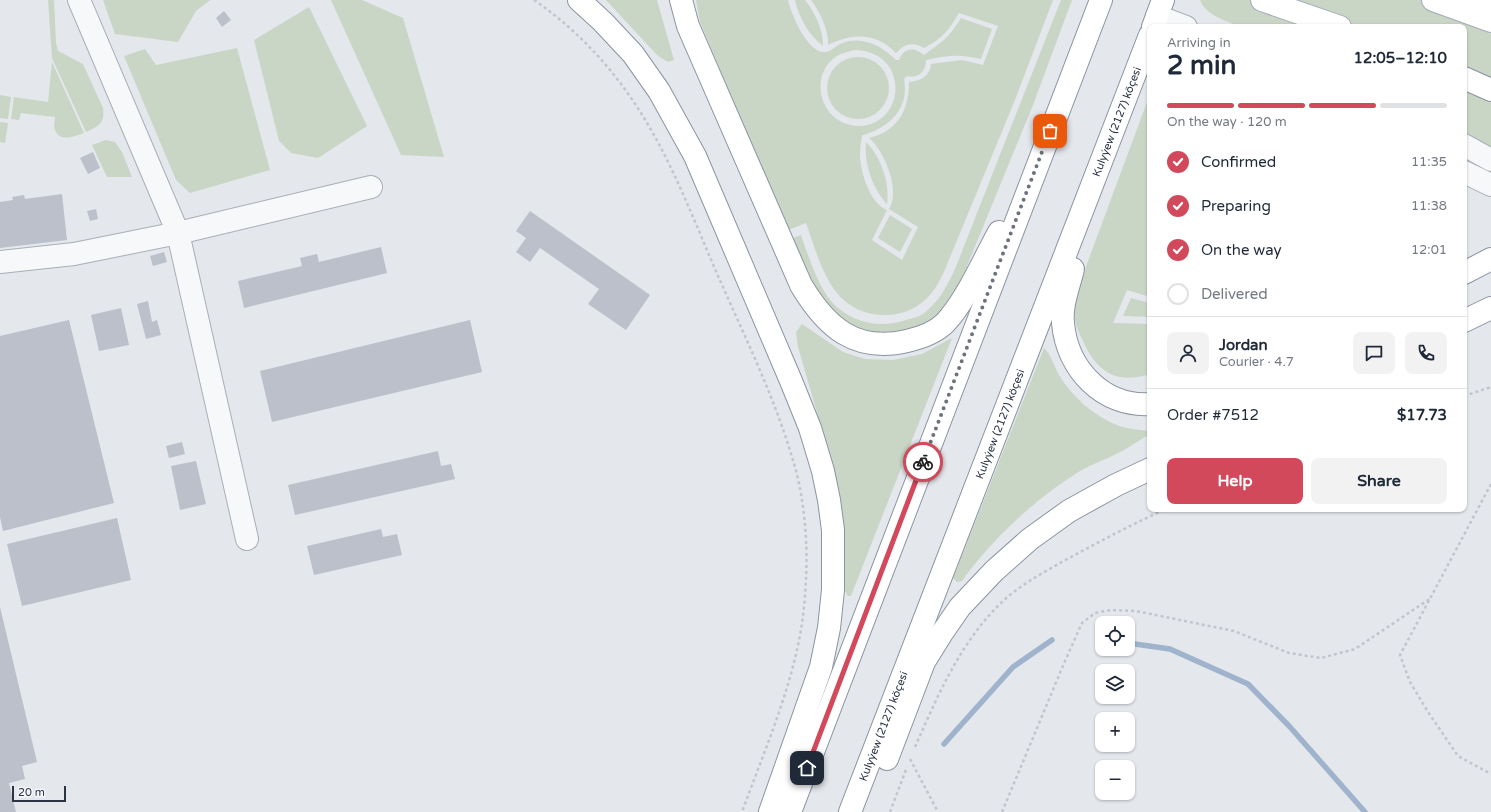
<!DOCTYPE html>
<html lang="en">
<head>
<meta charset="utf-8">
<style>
	:root { --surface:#fff; --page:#f2f2f3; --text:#1f2937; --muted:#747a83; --line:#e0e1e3; --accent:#d1495b }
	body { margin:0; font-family:"Varela Round",sans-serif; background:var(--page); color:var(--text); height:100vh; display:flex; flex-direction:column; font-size:15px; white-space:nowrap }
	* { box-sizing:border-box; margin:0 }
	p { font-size:13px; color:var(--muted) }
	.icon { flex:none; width:22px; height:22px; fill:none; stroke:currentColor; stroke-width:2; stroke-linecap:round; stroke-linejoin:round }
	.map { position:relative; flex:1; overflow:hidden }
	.details { position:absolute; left:1147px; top:24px; width:320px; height:488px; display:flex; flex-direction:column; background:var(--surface); border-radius:8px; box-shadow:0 1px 3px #0004 }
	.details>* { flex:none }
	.controls { position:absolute; left:1095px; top:616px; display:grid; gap:8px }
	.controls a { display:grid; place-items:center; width:40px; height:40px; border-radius:8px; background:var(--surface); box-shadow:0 1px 3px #0004; font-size:20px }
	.scale { position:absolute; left:12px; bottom:10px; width:54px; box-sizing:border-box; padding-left:4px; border:2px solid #2b3445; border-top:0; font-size:11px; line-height:14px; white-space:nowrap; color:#2b3445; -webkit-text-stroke:3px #f4f6f9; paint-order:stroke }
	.pin { position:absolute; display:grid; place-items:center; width:34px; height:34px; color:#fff; margin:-17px; border-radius:8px; box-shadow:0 2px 6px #0006 }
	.courier { position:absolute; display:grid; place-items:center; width:40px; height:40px; margin:-20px; border:3px solid #d1495b; border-radius:50%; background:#fff; color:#222; box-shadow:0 1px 5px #0007 }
	.head em { font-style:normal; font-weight:700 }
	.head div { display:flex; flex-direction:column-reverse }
	.head { display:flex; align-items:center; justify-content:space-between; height:68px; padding:0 20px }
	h1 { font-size:26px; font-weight:700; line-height:30px }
	.bar { display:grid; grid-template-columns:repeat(4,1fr); gap:6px 4px; align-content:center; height:48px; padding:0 20px }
	.bar i { height:5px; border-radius:3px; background:var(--line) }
	.bar .selected { background:var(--accent) }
	.bar p { grid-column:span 4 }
	.line { display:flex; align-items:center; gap:10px; padding:0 20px; border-top:1px solid var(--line) }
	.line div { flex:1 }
	.round { display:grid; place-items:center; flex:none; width:42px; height:42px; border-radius:8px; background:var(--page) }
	ol { padding:0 20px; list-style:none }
	li { display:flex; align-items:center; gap:12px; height:44px }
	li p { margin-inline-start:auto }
	li .icon { padding:4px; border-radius:50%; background:var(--accent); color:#fff; stroke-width:4 }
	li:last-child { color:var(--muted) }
	li i { width:22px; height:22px; border:2px solid var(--line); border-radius:50% }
	.action { display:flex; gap:8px; margin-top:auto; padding:8px 20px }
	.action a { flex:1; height:46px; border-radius:8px; background:var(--accent); color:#fff; font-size:16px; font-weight:700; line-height:46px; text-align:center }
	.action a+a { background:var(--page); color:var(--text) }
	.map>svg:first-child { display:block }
	.green { fill:#c9d6c5; fill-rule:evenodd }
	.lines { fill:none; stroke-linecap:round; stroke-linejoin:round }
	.stream { stroke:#9fb4cc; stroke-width:5.5 }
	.building { fill:#bbc0ca }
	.minor-casing { stroke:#a9aeb7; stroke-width:24 }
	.major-casing { stroke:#a3abb8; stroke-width:24 }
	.highway-casing { stroke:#8b94a3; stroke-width:24 }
	.path { stroke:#c2c5cb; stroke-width:2.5; stroke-dasharray:3 3; stroke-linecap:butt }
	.minor { stroke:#f7f8fa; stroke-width:22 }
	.major { stroke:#fff; stroke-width:22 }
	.highway { stroke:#fff; stroke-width:22 }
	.done { stroke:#6c737f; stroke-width:4; stroke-dasharray:0 7.2 }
	.route { stroke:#d1495b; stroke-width:5 }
	.labels { text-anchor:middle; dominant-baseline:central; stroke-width:4; stroke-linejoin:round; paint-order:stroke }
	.street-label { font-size:11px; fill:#2b3445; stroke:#f4f6f9 }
</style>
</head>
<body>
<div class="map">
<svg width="1491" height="812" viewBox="0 0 1491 812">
	<rect width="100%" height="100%" fill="#e4e7ec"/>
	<g class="green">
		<path d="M48,0H54L56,43L58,51L83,64L103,108C105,123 99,126 86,132L52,58Z"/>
		<polygon points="103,0 210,0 196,11 178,42 115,34"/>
		<polygon points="331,0 362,0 403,18 444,157 401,155"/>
		<polygon points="606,0 657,0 674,60 668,62 658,56"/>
		<path d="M696,0H788C791,14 807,51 823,52C829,53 835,47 840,44C861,35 881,45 896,60H899C904,47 915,47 924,55C943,41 948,39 961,18L992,29L981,59C958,54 949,55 926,60C926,71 919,79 907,76L904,79C910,108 889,128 863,135L862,136C861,142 860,149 860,155C860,171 870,204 887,210L872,240L902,260L918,227L889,209C901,191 884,150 869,138C898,131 909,110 909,82C921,81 930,76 931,64L962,60L983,65L998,26L959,13C949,30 942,39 924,48C914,41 904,44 896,53C876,32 852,33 828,45C829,30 820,12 811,0H1053L1015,100L946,267C941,279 935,291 925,300C900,323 857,319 837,293C822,275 814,245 806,223L786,231L700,22ZM854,50C911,51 906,125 859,126C849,126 839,122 832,115C816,99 816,69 837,56C842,53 848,52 854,50Z"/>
		<path d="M795,0H805C815,13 823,29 823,46C808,35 799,17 795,0Z"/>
		<path d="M1061,0H1072L1033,105L958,288L939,314L929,323L921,326L895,333L871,334L843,322L815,292L791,239L801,235C809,257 816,282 831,301C850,323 880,329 906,320C912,318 919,317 923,314C939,302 947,286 955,269Z"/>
		<path d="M1200,0H1491V147L1464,134V27H1240C1227,21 1205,15 1200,0Z"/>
		<polygon points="309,7 367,126 318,158 291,153 279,141 254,40"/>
		<polygon points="237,48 270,170 190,193 176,180 124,56 145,49 156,65"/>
		<circle cx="858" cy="88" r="31"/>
		<path d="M52,62L84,133C75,136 60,143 55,130C53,126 55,120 55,117L21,113L19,120L11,119L14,97L48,102Z"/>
		<path d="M1150,94V297L1127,290L1113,323L1150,324V374C1115,385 1096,371 1082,339C1077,329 1073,317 1074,306C1075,300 1077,294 1078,288Z"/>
		<polygon points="0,95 11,97 8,119 0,118"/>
		<polygon points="0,122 8,123 5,143 0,142"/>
		<polygon points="106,140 115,142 122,152 132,177 107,177 92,145"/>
		<path d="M866,142C881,157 890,183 887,204C872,188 864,163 866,142Z"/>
		<polygon points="890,215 912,229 900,252 878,238"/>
		<polygon points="1131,298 1150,303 1150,317 1123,316"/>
		<polygon points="802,324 843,352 865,359 893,360 922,354 952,338 851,596 848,596 845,591 820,423 798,347 796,332"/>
		<path d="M1044,348C1052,356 1054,366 1059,375C1073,398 1094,416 1119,426C1129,429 1140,430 1150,431V434C1141,439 1133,445 1124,450C1110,458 1094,463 1080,471C1036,498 992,539 962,581L957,582L953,578Z"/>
	</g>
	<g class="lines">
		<g class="stream">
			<polyline points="1098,639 1102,640"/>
			<polyline points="1128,643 1170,649 1248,684 1290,727 1365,812"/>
			<polyline points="944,744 1013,667 1052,640"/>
		</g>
	</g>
	<g class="building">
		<polygon points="224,11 231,20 222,27 216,18"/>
		<polygon points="93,152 100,168 88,174 80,158"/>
		<polygon points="62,194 67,240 0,248 0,202 13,200 12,197 24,195 25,199"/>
		<polygon points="96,209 98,219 90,221 87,211"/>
		<polygon points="530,211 650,295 626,330 588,304 599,289 540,248 530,262 516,252 526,238 516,231"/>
		<polygon points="381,247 387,273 244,308 238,281 302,266 300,258 317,254 319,262"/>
		<polygon points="164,252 167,262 153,266 150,256"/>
		<polygon points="148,301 152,322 157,320 161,335 146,339 137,304"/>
		<polygon points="121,308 129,345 99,351 91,315"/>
		<polygon points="69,320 114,503 3,531 0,517 0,336"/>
		<polygon points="470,320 482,372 272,422 260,371"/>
		<polygon points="182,442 185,454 169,458 166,446"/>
		<polygon points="438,451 441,466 451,464 455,479 295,515 288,485"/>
		<polygon points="196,461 206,504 180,510 171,466"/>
		<polygon points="117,518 131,580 22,606 7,544"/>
		<polygon points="381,529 383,537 397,534 402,555 314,575 307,546"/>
		<polygon points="0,607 37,762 22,766 25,779 9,783 16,812 0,812"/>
	</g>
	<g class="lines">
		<g class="minor-casing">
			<g id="minor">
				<polyline points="79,0 178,233 247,539"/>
				<polyline points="1157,16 1186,27"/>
				<polyline points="1464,145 1491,160"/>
				<polyline points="1464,172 1491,185"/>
				<polyline points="0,262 74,254 178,233 371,187"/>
			</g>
		</g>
		<g class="major-casing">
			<g id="major">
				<polyline points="1262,0 1340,27"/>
				<polyline points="1433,0 1491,21"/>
			</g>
		</g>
		<g class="highway-casing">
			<g id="highway">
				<polyline points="579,0 603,22 633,54 659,91 695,156 791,381 810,428 823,471 829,500 833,530 833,590 829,628 821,667 770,812"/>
				<path d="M681,0L688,26L801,285C826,327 855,353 907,341C920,338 935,333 945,323C966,301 984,259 999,232"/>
				<polyline points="1445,0 1491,9"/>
				<polyline points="1153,27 1163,0"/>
				<polyline points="1464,78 1491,90"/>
				<path d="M1073,269C1069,286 1061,305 1063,323C1067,369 1103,407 1150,404"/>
				<polyline points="1464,273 1491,259"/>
				<polyline points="1464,321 1491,308"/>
				<polyline points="887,759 924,662 942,633 960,607 994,571 1030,539 1069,511 1116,485 1150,469"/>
				<polyline points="790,812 1101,0"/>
				<path id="s1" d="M850,812L1150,35"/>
			</g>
		</g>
		<g class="path">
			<path d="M534,0C569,24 599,54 624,88C664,142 689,208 715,269C742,331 773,393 792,457C804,494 808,540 806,578C805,600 803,623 798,645C786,702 762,757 742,812"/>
			<polyline points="1464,396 1491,387"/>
			<polyline points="1491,484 1400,655 1410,682 1428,712 1458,756 1491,774"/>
			<path d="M915,747C937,697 960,643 1000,604C1017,587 1039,575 1060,563C1095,544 1130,525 1166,509"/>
			<polyline points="910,759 938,812"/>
			<polyline points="890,812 907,767"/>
			<polyline points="1002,812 1065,661 1082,623 1095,613 1111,610 1136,611 1234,631 1289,653 1321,658 1355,649 1431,598"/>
		</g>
		<use href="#minor" class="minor"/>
		<use href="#major" class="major"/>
		<use href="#highway" class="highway"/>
	</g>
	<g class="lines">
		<polyline class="done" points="923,462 1050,131"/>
		<polyline class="route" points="807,768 923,462"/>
	</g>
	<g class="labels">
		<g class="street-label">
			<text stroke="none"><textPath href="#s1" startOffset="740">Kulyýew (2127) köçesi</textPath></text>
			<text stroke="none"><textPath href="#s1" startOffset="416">Kulyýew (2127) köçesi</textPath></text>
			<text stroke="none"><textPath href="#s1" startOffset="92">Kulyýew (2127) köçesi</textPath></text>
		</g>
	</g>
</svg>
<div class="controls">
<a><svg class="icon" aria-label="locate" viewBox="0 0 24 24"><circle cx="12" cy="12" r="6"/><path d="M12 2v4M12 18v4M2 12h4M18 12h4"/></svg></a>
<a><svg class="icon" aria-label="layers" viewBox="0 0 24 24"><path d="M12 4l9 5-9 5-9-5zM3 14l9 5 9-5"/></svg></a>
<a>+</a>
<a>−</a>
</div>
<div class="scale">20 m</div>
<div class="pin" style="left:1050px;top:131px;background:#ea580c"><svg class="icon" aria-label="bag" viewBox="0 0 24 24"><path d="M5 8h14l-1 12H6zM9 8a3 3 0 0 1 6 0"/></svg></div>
<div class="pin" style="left:807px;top:768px;background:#1f2937"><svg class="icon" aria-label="home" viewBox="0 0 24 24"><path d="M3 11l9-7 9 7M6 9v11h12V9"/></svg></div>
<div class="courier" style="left:923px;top:462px"><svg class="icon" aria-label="bike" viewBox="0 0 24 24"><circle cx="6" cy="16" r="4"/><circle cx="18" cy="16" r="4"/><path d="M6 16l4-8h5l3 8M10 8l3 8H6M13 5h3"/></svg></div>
<section class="details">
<div class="head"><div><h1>2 min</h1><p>Arriving in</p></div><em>12:05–12:10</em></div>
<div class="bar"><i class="selected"></i><i class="selected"></i><i class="selected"></i><i></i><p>On the way · 120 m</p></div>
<ol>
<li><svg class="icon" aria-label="check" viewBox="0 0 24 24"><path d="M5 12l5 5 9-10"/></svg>Confirmed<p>11:35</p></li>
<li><svg class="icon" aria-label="check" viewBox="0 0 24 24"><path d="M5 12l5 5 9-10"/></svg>Preparing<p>11:38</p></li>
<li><svg class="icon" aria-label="check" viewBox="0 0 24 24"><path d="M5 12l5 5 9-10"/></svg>On the way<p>12:01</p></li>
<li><i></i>Delivered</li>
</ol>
<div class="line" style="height:72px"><a class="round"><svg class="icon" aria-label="person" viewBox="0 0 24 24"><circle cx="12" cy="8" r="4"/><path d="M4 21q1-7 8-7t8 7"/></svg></a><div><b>Jordan</b><p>Courier · 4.7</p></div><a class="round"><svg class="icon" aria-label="chat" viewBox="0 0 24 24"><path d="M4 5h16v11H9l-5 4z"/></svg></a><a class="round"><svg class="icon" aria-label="phone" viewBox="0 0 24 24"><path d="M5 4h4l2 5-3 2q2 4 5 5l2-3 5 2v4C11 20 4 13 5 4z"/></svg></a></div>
<div class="line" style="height:52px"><div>Order #7512</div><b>$17.73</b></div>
<div class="action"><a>Help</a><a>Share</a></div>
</section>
</div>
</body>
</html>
